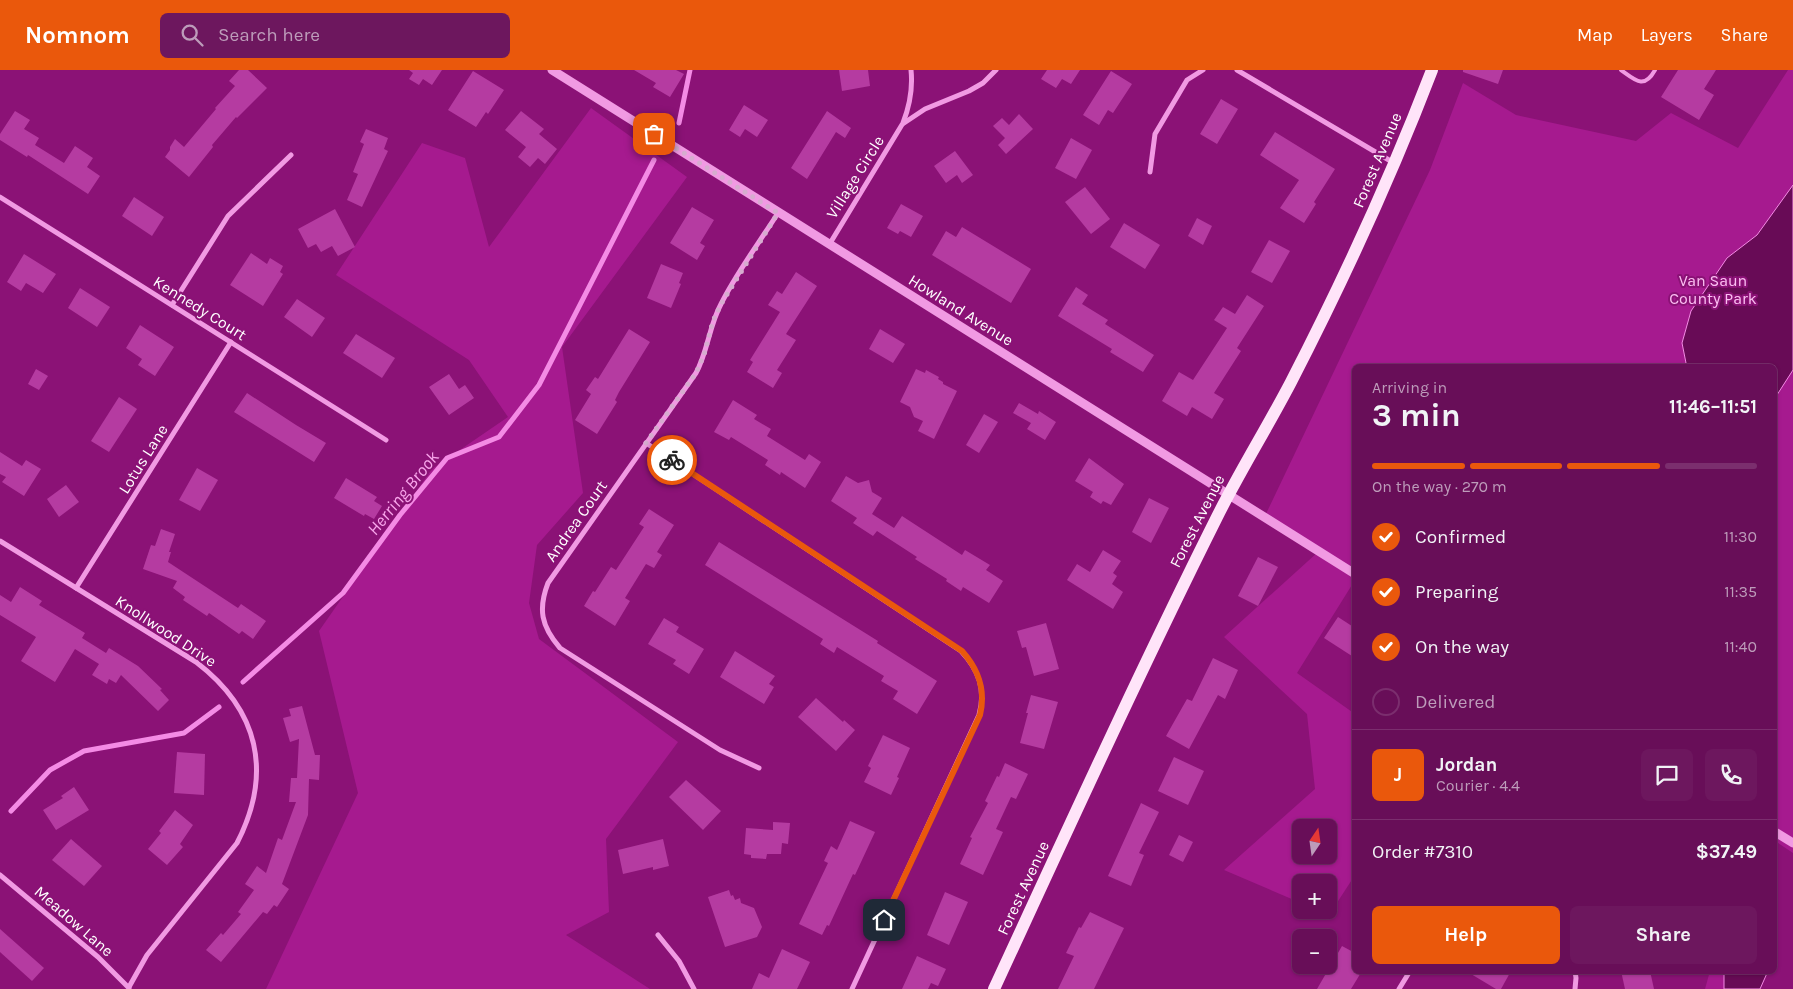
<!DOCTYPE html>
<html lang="en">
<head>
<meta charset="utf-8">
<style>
	:root { --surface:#680e58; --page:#6d175e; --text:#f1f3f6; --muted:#bd9cba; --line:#7b2e6e; --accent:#ea580c }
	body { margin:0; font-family:Karla,sans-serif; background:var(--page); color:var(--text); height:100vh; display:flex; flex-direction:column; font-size:19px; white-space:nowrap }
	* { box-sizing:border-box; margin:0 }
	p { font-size:16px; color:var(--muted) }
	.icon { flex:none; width:28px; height:28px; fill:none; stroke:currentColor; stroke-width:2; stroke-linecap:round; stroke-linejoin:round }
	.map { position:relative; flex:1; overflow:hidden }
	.drawer { position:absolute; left:1352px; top:294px; width:425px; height:610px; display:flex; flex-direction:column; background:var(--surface); border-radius:8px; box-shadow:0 1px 4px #0004,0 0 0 1px var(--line) }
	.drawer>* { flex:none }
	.needle { width:32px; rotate:13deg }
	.tools { position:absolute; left:1292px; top:749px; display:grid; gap:10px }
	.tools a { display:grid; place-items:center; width:45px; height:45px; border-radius:8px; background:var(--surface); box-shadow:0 1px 4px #0004,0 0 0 1px var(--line); font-size:25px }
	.pin { position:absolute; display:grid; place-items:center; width:42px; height:42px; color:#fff; margin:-21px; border-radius:10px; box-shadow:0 2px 8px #0006 }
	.courier { position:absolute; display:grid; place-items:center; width:50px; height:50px; margin:-25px; border:4px solid #ea580c; border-radius:50%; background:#fff; color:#222; box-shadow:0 1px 6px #0007 }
	.summary em { font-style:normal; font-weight:700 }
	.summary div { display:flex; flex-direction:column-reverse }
	.summary { display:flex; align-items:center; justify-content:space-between; height:85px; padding:0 20px }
	h1 { font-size:32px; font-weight:700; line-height:38px }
	.bar { display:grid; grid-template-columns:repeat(4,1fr); gap:8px 5px; align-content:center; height:60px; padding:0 20px }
	.bar i { height:6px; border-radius:4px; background:var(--line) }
	.bar .on { background:var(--accent) }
	.bar p { grid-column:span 4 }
	.line { display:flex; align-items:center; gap:12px; padding:0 20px; border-top:1px solid var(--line) }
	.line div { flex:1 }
	.round { display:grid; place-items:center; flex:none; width:52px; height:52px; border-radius:8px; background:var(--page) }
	ol { padding:0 20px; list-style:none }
	li { display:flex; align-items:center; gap:15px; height:55px }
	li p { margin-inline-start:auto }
	li .icon { padding:5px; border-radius:50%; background:var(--accent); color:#fff; stroke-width:4 }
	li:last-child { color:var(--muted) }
	li i { width:28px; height:28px; border:2px solid var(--line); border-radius:50% }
	.primary-button { display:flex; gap:10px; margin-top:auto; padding:10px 20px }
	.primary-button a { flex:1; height:58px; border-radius:8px; background:var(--accent); color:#fff; font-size:20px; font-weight:700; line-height:58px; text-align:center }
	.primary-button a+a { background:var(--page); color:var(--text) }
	header { display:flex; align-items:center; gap:30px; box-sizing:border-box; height:70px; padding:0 25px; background:var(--accent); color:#fff }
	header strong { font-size:24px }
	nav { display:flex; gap:28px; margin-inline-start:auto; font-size:18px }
	.search { width:350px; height:45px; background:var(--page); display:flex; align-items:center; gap:12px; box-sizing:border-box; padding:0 18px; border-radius:8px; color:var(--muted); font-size:19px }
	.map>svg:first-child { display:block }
	.green { fill:#a61a8f; fill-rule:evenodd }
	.water { fill:#680b56; stroke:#f48be5 }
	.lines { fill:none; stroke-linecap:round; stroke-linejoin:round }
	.stream { stroke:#f48be5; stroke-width:5 }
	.building { fill:#b53ba1 }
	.service { stroke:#f19ae3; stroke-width:4 }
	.minor { stroke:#f19ae3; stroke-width:5 }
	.tertiary { stroke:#f19ae3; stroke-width:9 }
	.primary { stroke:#ffe4f9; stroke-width:12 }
	.done { stroke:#d6accf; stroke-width:5; stroke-dasharray:0 9 }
	.route { stroke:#ea580c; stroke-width:6 }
	.labels { text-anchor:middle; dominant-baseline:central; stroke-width:4; stroke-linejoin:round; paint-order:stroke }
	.street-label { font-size:16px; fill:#fff; stroke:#8b1276 }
	.park-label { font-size:16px; fill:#fcc0f3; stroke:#8b1276 }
	.water-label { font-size:18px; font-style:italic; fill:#f8a5eb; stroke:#8b1276 }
</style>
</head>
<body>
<header>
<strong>Nomnom</strong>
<div class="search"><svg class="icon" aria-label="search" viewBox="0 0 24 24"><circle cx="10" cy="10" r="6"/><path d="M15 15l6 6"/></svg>Search here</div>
<nav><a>Map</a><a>Layers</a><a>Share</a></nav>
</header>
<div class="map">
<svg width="1793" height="919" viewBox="0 0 1793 919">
	<rect width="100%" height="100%" fill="#8b1276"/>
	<g class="green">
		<path d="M1788,0H1793V783L1775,771V296H1355V510L1297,603L1355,644V805L1329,845L1317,840H1329V812H1301V833L1224,800L1315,719L1307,644L1224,567L1318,482L1264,448L1430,100L1463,13L1516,45L1636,71L1671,43L1738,78ZM1301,758H1329V785H1301Z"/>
		<polygon points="591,38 687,107 562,277 583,423 537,475 529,533 539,569 678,672 606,769 609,842 566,865 650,919 266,919 358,723 319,561 432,399 508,347 469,290 336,205 422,73 465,88 489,177"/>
		<polygon points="1710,901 1724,901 1724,919 1705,919"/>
	</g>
	<g class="water">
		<polygon points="1793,115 1793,300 1775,328 1775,296 1682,296 1686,293 1682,273 1691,241 1727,188 1757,165"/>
		<polygon points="1724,901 1768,901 1760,919 1724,919"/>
	</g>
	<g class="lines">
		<g class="stream">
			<polyline points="679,53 690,0"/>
			<polyline points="243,612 343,523 400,445 447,388 499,367 539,315 654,90"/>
			<polyline points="11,741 50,700 84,681 184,663 219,637"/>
		</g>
	</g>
	<g class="building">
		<polygon points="239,0 248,0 267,18 237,48 236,47 212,75 213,77 189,107 165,87 170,80 170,77 175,69 184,77 216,39 215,38 235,16 229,11"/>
		<polygon points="409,0 442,0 432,15 423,9 419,15 409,9 413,3"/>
		<polygon points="634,0 676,0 684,4 670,27 653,17 656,13"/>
		<polygon points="839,0 868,0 870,16 842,21"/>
		<polygon points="1047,0 1080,0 1071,14 1062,9 1056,18 1041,9"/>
		<polygon points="1463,0 1503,0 1498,14 1463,2"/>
		<polygon points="1678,0 1716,0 1704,19 1714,25 1699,50 1661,27"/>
		<polygon points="473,1 504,20 488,44 486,42 476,57 448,40"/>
		<polygon points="1111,1 1132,14 1113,43 1108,40 1099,55 1083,45"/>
		<polygon points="1221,29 1238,39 1217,74 1200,64"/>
		<polygon points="744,35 768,50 757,67 745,59 740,67 729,60"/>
		<polygon points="15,41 30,50 24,59 39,68 35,75 64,93 75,76 93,88 87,97 100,106 88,124 28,85 27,87 0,70 0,64"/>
		<polygon points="521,41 544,59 539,64 557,79 545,94 538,88 530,97 518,87 526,77 505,60"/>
		<polygon points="827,41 851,58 845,68 836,62 807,109 791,98"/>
		<polygon points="1019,44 1033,59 1006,84 998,75 1005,68 993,56 1002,48 1009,55"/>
		<polygon points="366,59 388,68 384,79 388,81 362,137 347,130 358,104 353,102 364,74 360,72"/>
		<polygon points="1275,62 1335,99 1314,132 1316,134 1304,153 1280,138 1299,110 1260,85"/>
		<polygon points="1071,68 1092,80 1076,109 1055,98"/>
		<polygon points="955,81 973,105 962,113 957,105 946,113 934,96"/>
		<polygon points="1085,117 1110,149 1091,164 1065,132"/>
		<polygon points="134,127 164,147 152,166 122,146"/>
		<polygon points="901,134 923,146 911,167 900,161 898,164 887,158"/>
		<polygon points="692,137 714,150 700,173 705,176 697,190 670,173"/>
		<polygon points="335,139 355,177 338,186 332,176 321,182 316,174 308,178 298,159"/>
		<polygon points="1197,148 1212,156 1203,175 1188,166"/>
		<polygon points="1124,153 1160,175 1145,199 1110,177"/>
		<polygon points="962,157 1031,199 1011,233 932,185 946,161 956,167"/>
		<polygon points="1269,170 1290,181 1272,213 1251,202"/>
		<polygon points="251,183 267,194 270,188 283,196 280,202 283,204 263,236 230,215"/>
		<polygon points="24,184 56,204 43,223 26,213 21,221 7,212"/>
		<polygon points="661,194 683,203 679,213 681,214 671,238 647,228"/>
		<polygon points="796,202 817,216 786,264 796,270 777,300 782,303 773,318 747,302 753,292 750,290 780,242 768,235 777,221 782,224"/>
		<polygon points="1076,217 1088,225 1082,234 1108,250 1105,254 1154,285 1143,302 1110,282 1112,279 1058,246"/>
		<polygon points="80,218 110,237 97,257 68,238"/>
		<polygon points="1247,225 1264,236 1237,278 1241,281 1214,323 1224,329 1212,349 1192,337 1187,346 1162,331 1179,302 1193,310 1227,258 1214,250 1223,237 1235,244"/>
		<polygon points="297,229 325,248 312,267 284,247"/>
		<polygon points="140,255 174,277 155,306 138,295 142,289 126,278"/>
		<polygon points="629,259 650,272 619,322 615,330 617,332 597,364 575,350 591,324 586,320 595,307 598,309"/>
		<polygon points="880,259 905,274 893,293 869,279"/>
		<polygon points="356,264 395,288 382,308 343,283"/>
		<polygon points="36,299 48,306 39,320 28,314"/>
		<polygon points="916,299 925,303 926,300 939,307 938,309 943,312 943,314 957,321 934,369 918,361 923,351 914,347 910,337 900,332"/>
		<polygon points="449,304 459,319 465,315 474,328 449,345 429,317"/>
		<polygon points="247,323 296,355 326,373 314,392 234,342"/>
		<polygon points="119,327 137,339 109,382 91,371"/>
		<polygon points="733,330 757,345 754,349 771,359 767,366 805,390 809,384 821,392 805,418 781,402 780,405 765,395 768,390 731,367 729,370 714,362"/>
		<polygon points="1019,333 1038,344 1039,341 1056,352 1045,370 1027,359 1031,353 1013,343"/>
		<polygon points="984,344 998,352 979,383 966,375"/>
		<polygon points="0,382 22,396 26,390 41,399 24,426 2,412 6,407 0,404"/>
		<polygon points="1089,388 1124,414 1111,435 1103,431 1101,434 1090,427 1093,422 1075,411"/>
		<polygon points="197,398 218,410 200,441 179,430"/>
		<polygon points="846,406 858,413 869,410 872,422 882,428 872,444 894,458 902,446 962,485 965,480 990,495 986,500 1003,511 989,533 963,517 961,521 946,511 947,509 915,489 917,487 877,461 873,466 853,453 857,448 831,431"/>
		<polygon points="346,408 377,427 374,431 382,436 374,449 365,444 364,446 334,428"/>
		<polygon points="66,415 79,432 59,447 47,429"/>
		<polygon points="1149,428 1169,438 1151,473 1132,462"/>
		<polygon points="649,439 674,455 657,482 662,485 654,498 646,494 625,528 630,531 615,556 584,536 593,521 595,522 611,497 616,500 644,457 639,454"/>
		<polygon points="161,459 175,464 169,482 171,482 168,492 238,538 241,534 266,551 253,569 242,561 239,564 209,543 207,546 183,530 185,527 173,518 177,511 143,499 151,475 155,476"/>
		<polygon points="719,472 878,571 877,573 937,611 917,644 893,629 898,621 881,611 884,606 837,577 834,583 820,574 823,569 705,495"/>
		<polygon points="1103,480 1121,491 1113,503 1117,506 1112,514 1123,522 1113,539 1067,510 1077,494 1090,502"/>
		<polygon points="1258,487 1278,497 1258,536 1238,526"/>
		<polygon points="20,517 42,531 39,535 85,563 82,568 106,583 109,578 138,596 162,619 160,620 169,630 158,641 121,605 116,613 109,609 107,614 92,605 99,594 75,579 55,612 21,591 36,567 0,545 0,525 11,532"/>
		<polygon points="1338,547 1355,558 1355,588 1324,568"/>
		<polygon points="664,548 679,557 676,562 704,579 689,604 673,594 676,590 648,574"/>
		<polygon points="1046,553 1059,599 1034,606 1026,577 1022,578 1017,561"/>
		<polygon points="735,581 775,606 769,614 774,617 764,634 720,607"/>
		<polygon points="1213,588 1238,600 1225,629 1218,625 1189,679 1166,666 1187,629 1192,631"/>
		<polygon points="1031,625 1058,632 1044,679 1020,673 1028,643 1026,643"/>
		<polygon points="816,628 843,652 844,650 855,660 836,681 798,647"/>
		<polygon points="302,636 315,685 320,685 319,710 309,709 308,745 282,814 289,819 277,837 274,835 267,844 263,842 221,892 206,880 221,863 223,865 241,844 238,842 254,820 245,814 257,796 266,803 278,768 282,770 296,732 289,732 291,708 297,708 299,669 290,672 283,648 291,646 289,639"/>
		<polygon points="883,665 910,678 897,707 899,708 891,725 864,712 871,698 868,696"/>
		<polygon points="177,682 205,684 204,725 174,723"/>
		<polygon points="1174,687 1204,701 1188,735 1158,721"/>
		<polygon points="1005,693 1028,704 1016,729 1011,727 996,759 1003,762 983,805 960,794 972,768 970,767 988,733 985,731 997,706 999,707"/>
		<polygon points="686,710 721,741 703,760 669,727"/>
		<polygon points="74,717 89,740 56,760 43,740 63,728 61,726"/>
		<polygon points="1141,733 1159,742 1139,783 1144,785 1131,816 1108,806"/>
		<polygon points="175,740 193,755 180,774 183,777 167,795 148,779 161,763 159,761"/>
		<polygon points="850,751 875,762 855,805 853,804 829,856 827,855 822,865 799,854 828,793 824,791 831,776 837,780"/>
		<polygon points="773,752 790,753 788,774 782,773 781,784 767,784 766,789 751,788 751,785 744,784 746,758 773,760"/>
		<polygon points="1179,765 1193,772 1183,792 1169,785"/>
		<polygon points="71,769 102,796 84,816 52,790"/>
		<polygon points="663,769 669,796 653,800 653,797 623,804 618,780"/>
		<polygon points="729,820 731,826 733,825 735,830 740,828 741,833 754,838 762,857 757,867 725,877 708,827"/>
		<polygon points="945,822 968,832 949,875 927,865"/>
		<polygon points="1090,842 1124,858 1094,919 1058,919 1074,886 1066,883 1079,857 1081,858"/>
		<polygon points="0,859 44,898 32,911 0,882"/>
		<polygon points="1342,876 1355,883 1355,901 1362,901 1351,919 1317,919"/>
		<polygon points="782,879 810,892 797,919 752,919 759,903 769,908"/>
		<polygon points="917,886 946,899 938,916 931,913 928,919 902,919"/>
		<polygon points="1466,901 1511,901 1501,919 1496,919"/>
		<polygon points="1621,901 1650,901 1654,919 1625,919"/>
	</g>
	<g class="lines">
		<path class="service" d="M1621,0C1635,10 1644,20 1655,0"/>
		<g class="minor">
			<polyline points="1237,0 1394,93"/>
			<polyline points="904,53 925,39 969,21 983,13 996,0"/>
			<polyline points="1150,102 1155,64 1187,10 1203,0"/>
			<polyline points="0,127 386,370"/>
			<path d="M829,175L903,53C910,35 913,19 911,0"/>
			<polyline points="172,235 228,146 291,85"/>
			<path d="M646,373L961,581C979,600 986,620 979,645L852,919"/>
			<path d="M0,471L196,592C259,640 273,703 237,773L147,885L129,917"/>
			<polyline points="76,518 231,272"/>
			<path d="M759,698L720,680L560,578C541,556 538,539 548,513L696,303C708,281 709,256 721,234C737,202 759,173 778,143"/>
			<polyline points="0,805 98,887 129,918"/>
			<polyline points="658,865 679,891 694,919"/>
			<polyline points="1399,919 1410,901"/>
			<polyline points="1575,919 1576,908 1575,901"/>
		</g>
		<g class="tertiary">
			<polyline points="552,0 1355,504"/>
			<polyline points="1775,762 1793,773"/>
		</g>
		<path class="primary" d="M994,919C1067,761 1139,603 1217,447C1240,401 1267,358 1291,312C1343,211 1391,107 1432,0"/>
	</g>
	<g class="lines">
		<polyline class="done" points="654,64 778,143 721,234 713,251 704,285 696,303 646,373 672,390"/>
		<path class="route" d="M672,390L962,581C979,600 986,620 980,645L884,850"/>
	</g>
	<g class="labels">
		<g class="street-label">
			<text transform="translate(1377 90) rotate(-67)">Forest Avenue</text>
			<text transform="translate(855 107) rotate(-58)">Village Circle</text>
			<text transform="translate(200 238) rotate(32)">Kennedy Court</text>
			<text transform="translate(961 240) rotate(32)">Howland Avenue</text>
			<text transform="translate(143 389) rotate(-58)">Lotus Lane</text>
			<text transform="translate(576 451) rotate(-55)">Andrea Court</text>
			<text transform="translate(1197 451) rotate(-63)">Forest Avenue</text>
			<text transform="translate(166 561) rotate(33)">Knollwood Drive</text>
			<text transform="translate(1023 818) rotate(-65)">Forest Avenue</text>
			<text transform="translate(74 851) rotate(41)">Meadow Lane</text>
		</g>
		<g class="park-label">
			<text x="1713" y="210">Van Saun<tspan x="1713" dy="18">County Park</tspan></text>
		</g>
		<g class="water-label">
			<text transform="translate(403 423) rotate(-51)">Herring Brook</text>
		</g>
	</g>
</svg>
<div class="tools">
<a><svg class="needle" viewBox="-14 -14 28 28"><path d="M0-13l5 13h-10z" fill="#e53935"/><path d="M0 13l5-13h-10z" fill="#bd9cba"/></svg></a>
<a>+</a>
<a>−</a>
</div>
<div class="pin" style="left:654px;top:64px;background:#ea580c"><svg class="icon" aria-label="bag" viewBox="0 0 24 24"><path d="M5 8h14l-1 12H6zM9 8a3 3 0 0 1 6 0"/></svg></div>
<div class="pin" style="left:884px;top:850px;background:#1f2937"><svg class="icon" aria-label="home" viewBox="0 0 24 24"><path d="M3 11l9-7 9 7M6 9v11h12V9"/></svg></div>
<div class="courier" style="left:672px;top:390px"><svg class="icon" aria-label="bike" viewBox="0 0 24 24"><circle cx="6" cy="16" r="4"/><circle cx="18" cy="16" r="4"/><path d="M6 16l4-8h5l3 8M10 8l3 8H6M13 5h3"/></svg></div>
<section class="drawer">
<div class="summary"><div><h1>3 min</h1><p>Arriving in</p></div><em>11:46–11:51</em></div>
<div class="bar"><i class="on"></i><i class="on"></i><i class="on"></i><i></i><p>On the way · 270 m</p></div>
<ol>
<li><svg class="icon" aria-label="check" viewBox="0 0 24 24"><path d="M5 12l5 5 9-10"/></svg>Confirmed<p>11:30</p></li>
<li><svg class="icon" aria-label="check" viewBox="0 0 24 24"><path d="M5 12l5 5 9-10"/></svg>Preparing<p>11:35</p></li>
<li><svg class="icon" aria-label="check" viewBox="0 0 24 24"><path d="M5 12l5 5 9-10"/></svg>On the way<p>11:40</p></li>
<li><i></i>Delivered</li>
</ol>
<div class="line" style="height:90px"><b class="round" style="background:var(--accent);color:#fff">J</b><div><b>Jordan</b><p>Courier · 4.4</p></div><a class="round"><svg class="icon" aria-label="chat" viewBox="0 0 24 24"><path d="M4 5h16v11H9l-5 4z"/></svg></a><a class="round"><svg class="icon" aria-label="phone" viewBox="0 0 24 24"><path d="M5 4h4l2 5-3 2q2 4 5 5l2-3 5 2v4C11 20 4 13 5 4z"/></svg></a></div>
<div class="line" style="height:65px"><div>Order #7310</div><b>$37.49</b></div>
<div class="primary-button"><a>Help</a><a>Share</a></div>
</section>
</div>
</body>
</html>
